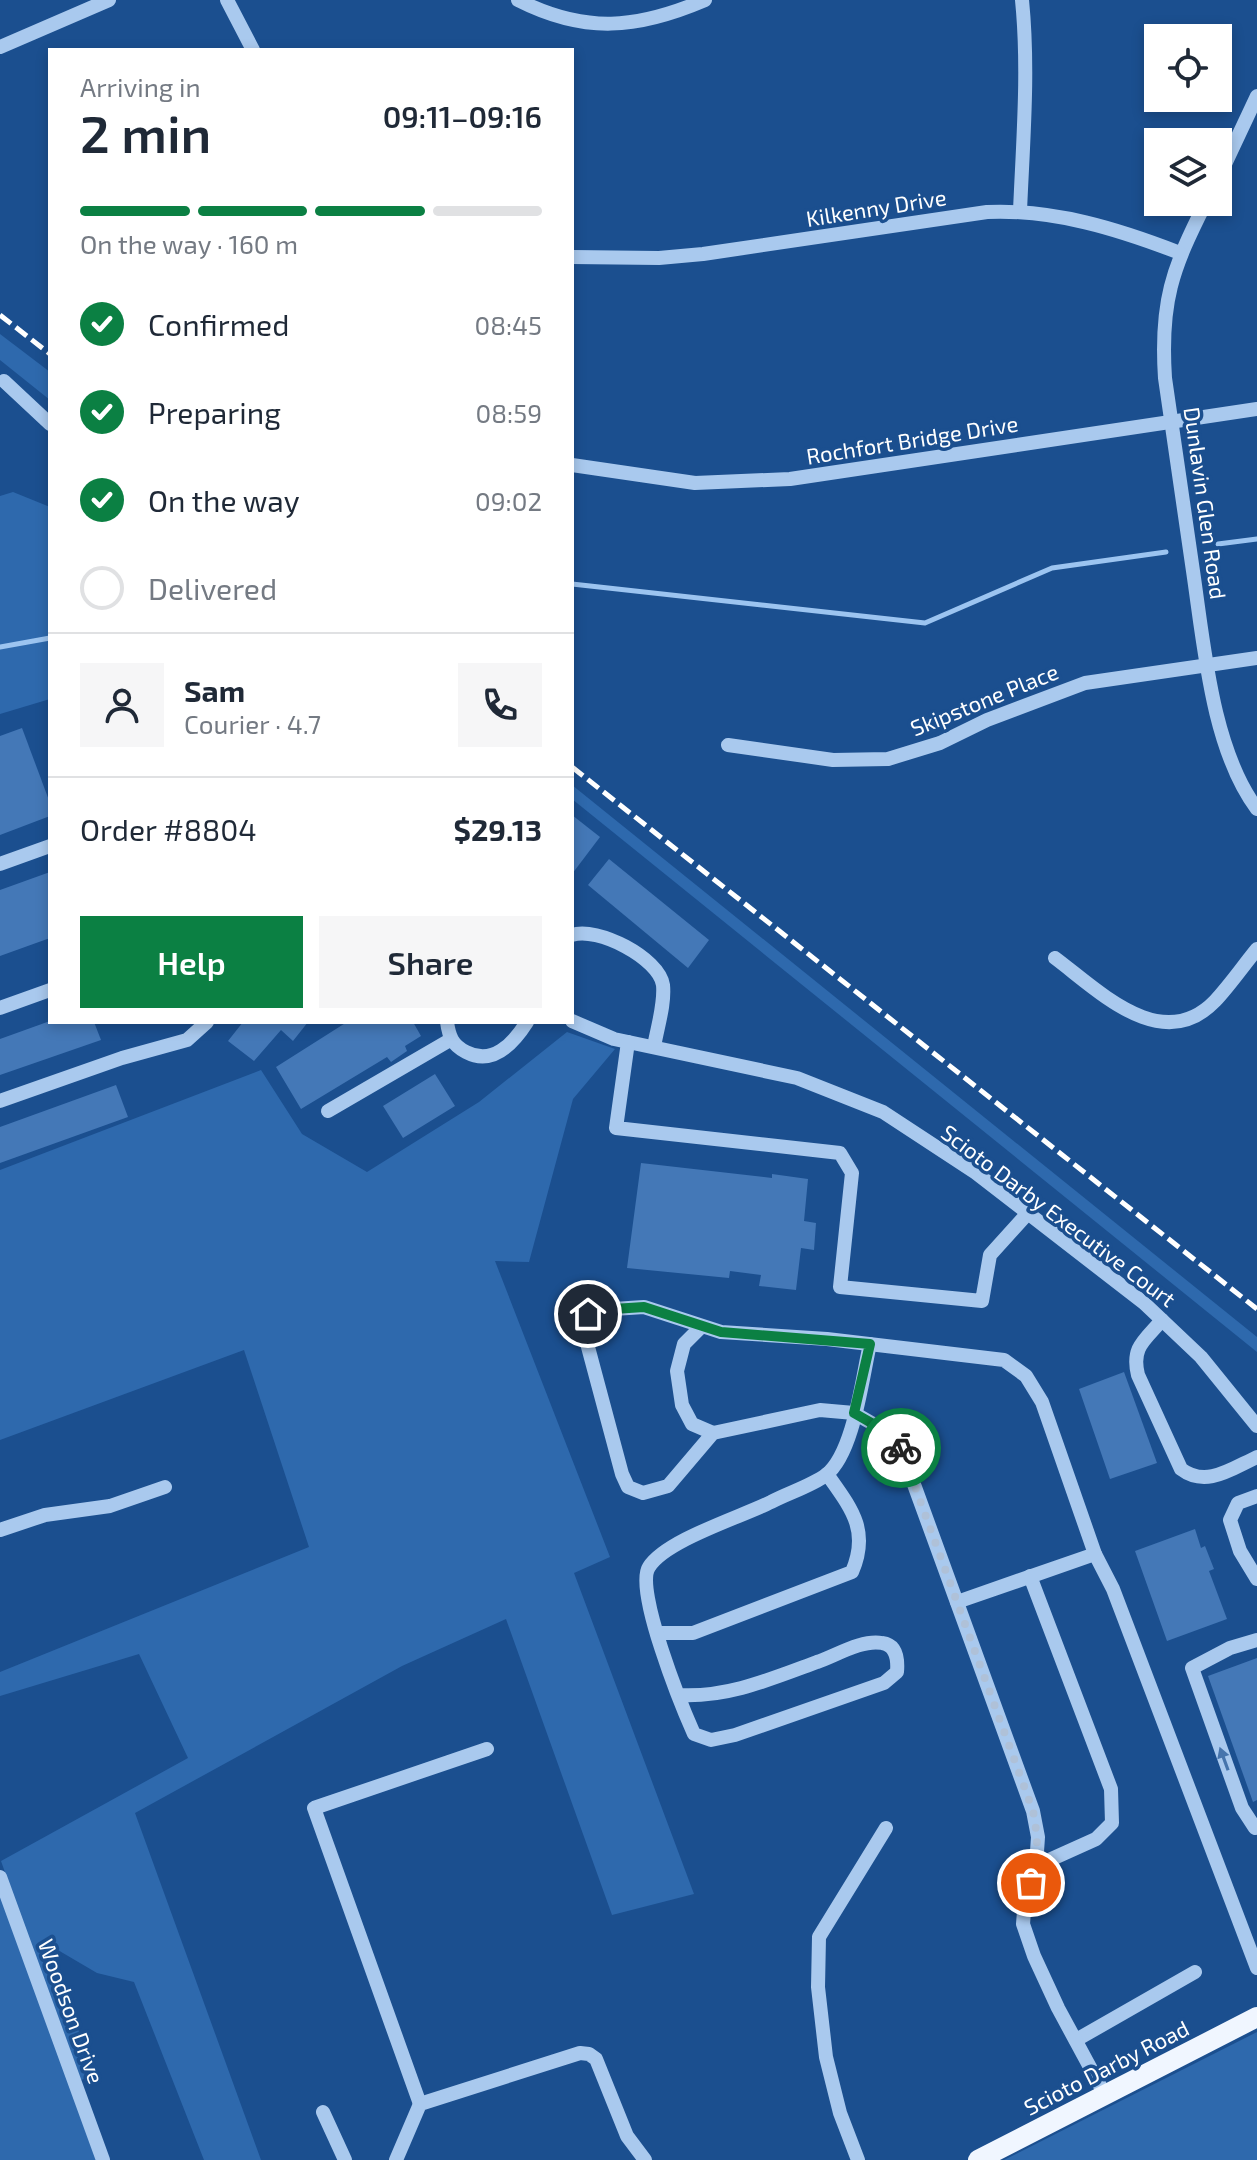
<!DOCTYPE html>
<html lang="en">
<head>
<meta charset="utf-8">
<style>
	:root { --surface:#fff; --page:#f6f6f7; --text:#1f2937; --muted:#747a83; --line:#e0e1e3; --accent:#0b8043 }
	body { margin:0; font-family:"Exo 2",sans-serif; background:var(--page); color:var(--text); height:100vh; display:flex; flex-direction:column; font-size:30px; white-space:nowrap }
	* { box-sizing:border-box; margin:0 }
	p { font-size:26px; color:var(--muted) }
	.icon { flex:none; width:44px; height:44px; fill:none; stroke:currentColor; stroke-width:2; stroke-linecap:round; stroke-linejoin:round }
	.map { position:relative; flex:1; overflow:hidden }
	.drawer { position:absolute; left:48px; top:48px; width:526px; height:976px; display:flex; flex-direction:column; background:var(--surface); border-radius:0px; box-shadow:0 4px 12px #0003 }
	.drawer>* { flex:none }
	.buttons { position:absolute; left:1144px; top:24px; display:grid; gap:16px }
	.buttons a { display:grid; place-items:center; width:88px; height:88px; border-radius:0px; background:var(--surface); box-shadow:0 4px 12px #0003; font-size:40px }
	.pin { position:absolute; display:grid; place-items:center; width:68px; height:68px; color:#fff; margin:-34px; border:4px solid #fff; border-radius:50%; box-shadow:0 2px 8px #0007 }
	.courier { position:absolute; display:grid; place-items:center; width:80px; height:80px; margin:-40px; border:6px solid #0b8043; border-radius:50%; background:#fff; color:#222; box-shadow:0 2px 10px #0007 }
	.head em { font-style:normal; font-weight:600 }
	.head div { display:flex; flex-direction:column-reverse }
	.head { display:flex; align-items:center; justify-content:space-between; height:136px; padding:0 32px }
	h1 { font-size:52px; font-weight:600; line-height:60px }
	.bar { display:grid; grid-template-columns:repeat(4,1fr); gap:12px 8px; align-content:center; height:96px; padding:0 32px }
	.bar i { height:10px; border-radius:6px; background:var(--line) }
	.bar .selected { background:var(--accent) }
	.bar p { grid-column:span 4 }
	.line { display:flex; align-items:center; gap:20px; padding:0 32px; border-top:2px solid var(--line) }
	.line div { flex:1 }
	.round { display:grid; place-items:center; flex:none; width:84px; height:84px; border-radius:0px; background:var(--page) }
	ol { padding:0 32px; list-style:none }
	li { display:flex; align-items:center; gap:24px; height:88px }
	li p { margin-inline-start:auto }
	li .icon { padding:8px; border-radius:50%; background:var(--accent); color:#fff; stroke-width:4 }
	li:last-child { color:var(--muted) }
	li i { width:44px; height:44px; border:4px solid var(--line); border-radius:50% }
	.action { display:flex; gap:16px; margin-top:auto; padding:16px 32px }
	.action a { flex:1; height:92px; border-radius:0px; background:var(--accent); color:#fff; font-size:32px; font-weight:600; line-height:92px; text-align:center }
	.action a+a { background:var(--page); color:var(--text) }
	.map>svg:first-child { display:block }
	.green { fill:#2e69ad }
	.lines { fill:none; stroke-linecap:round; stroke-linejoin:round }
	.stream { stroke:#9cc4f0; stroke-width:5 }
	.building { fill:#4478b7 }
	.minor { stroke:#a9c9ee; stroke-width:14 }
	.major { stroke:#f0f6ff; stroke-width:20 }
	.rail { stroke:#fff; stroke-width:5; stroke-dasharray:14 6; stroke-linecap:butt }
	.oneway { fill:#4674ac }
	.done { stroke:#afc1d8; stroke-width:8; stroke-dasharray:0 14.4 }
	.route { stroke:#0b8043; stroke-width:10 }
	.labels { text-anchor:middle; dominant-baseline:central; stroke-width:7; stroke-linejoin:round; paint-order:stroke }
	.street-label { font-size:22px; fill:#fff; stroke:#1b4f8f }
</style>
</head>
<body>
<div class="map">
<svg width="1257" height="2160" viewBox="0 0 1257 2160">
	<rect width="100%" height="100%" fill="#1b4f8f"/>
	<g class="green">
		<polygon points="0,334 50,372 50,400 0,360"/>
		<polygon points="13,492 50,507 50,699 0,714 0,496"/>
		<polygon points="572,785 1257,1337 1257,1352 572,799"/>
		<polygon points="567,1032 615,1049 573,1099 529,1262 495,1261 610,1557 574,1573 694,1894 612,1915 506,1619 402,1666 135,1813 261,2160 204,2160 134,1982 97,1973 51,1946 93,2075 79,2081 1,1861 188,1758 139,1654 0,1696 0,1672 309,1547 244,1350 0,1440 0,1170 261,1070 302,1134 367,1172 479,1102"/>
		<polygon points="0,1892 98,2160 0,2160"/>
		<polygon points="1257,2032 1257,2160 1004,2160"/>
	</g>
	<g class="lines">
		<g class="stream">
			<polyline points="1218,544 1257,539"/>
			<polyline points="572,584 925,623 1052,568 1166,552"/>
			<polyline points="0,647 50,638"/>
		</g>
	</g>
	<g class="building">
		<polygon points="22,728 50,803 50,816 0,835 0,736"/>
		<polygon points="572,815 600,837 572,874"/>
		<polygon points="609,859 709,940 688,968 588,885"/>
		<polygon points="50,872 50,938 0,956 0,890"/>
		<polygon points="50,1021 94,1022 101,1040 0,1075 0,1039"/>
		<polygon points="243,1022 308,1022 293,1041 281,1030 254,1061 228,1041"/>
		<polygon points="347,1022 413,1022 421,1036 405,1046 407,1051 391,1062 387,1057 301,1109 276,1067"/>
		<polygon points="435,1074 455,1106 403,1138 383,1106"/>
		<polygon points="116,1085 128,1117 0,1163 0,1127"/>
		<polygon points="641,1163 772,1178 772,1174 808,1179 804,1221 816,1223 814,1250 801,1248 796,1290 759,1286 761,1275 730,1271 729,1278 627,1268"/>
		<polygon points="1124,1372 1157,1463 1110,1479 1079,1389"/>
		<polygon points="1195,1529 1201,1548 1205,1546 1214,1569 1209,1571 1227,1619 1167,1641 1135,1551"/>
		<polygon points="1257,1658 1257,1800 1253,1802 1208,1676"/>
	</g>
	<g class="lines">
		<g class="minor">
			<polyline points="227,0 253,50"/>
			<path d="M518,0C585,34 637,29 705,0"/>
			<polyline points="0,47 109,0"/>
			<polyline points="1218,179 1257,96"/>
			<path d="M1206,202C1172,269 1160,302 1165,378C1174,443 1184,507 1193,571C1204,645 1212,749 1257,809"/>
			<path d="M1020,211C1023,140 1029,70 1022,0"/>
			<path d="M572,257L659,258L703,254L987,212C1054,209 1118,229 1180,253"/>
			<polyline points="4,381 50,424"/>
			<polyline points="572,465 695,483 790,479 1257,409"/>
			<polyline points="728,745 833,760 888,759 940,743 987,720 1085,683 1257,658"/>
			<polyline points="0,864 50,846"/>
			<path d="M572,935C597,926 659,958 663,985C665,1005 657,1028 654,1047"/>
			<path d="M1055,958C1098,990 1162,1056 1215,1001C1230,985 1243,966 1257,949"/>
			<polyline points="0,1008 50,990"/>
			<polyline points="572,1021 614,1039 797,1078 883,1112 976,1173 1144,1303 1201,1357 1257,1426"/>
			<path d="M447,1022C449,1036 452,1045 466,1052C493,1066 513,1044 527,1022"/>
			<polyline points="628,1042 616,1128 840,1153 852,1173 840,1287 982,1301 990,1255 1028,1213"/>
			<polyline points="0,1101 122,1058 187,1040 207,1022"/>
			<polyline points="328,1111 450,1040"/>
			<path d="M1162,1320C1145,1340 1131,1347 1138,1375L1181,1469C1206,1488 1231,1469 1257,1457"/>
			<polyline points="701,1327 684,1344 677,1371 682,1405 692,1424 713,1433"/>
			<polyline points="1257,1496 1238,1503 1230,1520 1240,1551 1257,1579"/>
			<polyline points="0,1530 45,1515 110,1506 165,1487"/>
			<polyline points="1030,1576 1111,1789 1112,1823 1096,1839 1036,1866"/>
			<polyline points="957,1602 1095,1554"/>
			<path d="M657,1633H693L852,1572C870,1530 851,1508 827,1474"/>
			<polyline points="1257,1640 1230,1648 1192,1668 1242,1808 1255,1828 1257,1827"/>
			<path d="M678,1695C727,1698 771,1679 817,1662C835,1656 862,1639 882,1643C897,1645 898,1660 897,1672L884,1683L735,1735L711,1740L694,1734C682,1707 634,1589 649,1567C666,1540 741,1517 771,1502C788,1493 811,1486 826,1475C854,1453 862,1378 870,1344"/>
			<polyline points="0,1877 103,2160"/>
			<polyline points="1076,2040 1195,1972"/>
			<polyline points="1105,2095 1058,2008 1034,1956 1023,1924 1025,1899 1036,1866 1038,1837 1033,1811 900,1446 882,1429 854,1413 820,1410 713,1433 668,1486 643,1493 628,1487 622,1474 584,1332 584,1321 588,1314 598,1310 644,1307 721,1332 827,1339 1004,1360 1026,1376 1042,1402 1095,1554 1113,1589 1257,1968"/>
			<polyline points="420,2104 314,1808 487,1749"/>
			<polyline points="323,2112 345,2160"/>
			<polyline points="396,2160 420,2104 580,2053 589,2054 596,2059 627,2136 645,2160"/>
			<polyline points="858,2160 840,2113 826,2057 818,1987 819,1937 886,1828"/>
		</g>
		<polyline class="major" points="978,2160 1257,2017"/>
		<g class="rail">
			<polyline points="0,315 50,354"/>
			<polyline points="572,767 1257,1309"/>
		</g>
	</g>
	<defs><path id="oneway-solid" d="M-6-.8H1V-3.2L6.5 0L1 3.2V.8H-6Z" transform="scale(2)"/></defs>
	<use class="oneway" href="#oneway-solid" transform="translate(1224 1759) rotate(-110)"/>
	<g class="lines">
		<path class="done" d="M901,1448L1033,1811C1038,1837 1039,1858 1031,1883"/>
		<polyline class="route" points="588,1314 598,1310 644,1307 721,1332 870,1344 854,1413 882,1429 901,1448"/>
	</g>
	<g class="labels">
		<g class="street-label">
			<text transform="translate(876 207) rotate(-9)">Kilkenny Drive</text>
			<text transform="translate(912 439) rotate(-9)">Rochfort Bridge Drive</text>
			<text transform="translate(1206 503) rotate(82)">Dunlavin Glen Road</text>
			<text transform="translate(984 699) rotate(-22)">Skipstone Place</text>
			<text transform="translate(1059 1215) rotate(37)">Scioto Darby Executive Court</text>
			<text transform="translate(72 2011) rotate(70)">Woodson Drive</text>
			<text transform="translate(1106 2067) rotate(-27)">Scioto Darby Road</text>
		</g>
	</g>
</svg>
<div class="buttons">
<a><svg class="icon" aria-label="locate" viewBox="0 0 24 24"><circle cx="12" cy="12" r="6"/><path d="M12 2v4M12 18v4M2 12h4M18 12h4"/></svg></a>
<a><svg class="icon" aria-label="layers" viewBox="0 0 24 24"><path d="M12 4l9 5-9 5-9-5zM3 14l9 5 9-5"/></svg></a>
</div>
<div class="pin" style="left:1031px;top:1883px;background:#ea580c"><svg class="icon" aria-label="bag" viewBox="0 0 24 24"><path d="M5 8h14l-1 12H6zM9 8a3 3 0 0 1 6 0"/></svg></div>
<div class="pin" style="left:588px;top:1314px;background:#1f2937"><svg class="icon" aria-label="home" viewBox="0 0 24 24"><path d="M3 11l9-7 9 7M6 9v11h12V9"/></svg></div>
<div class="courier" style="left:901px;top:1448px"><svg class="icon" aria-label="bike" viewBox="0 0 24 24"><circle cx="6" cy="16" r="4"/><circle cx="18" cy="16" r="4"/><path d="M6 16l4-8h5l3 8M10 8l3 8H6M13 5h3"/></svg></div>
<section class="drawer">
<div class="head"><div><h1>2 min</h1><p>Arriving in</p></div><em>09:11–09:16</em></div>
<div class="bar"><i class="selected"></i><i class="selected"></i><i class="selected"></i><i></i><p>On the way · 160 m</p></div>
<ol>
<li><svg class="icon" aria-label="check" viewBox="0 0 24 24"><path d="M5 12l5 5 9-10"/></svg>Confirmed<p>08:45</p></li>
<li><svg class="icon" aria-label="check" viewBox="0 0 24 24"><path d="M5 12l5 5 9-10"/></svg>Preparing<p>08:59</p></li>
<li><svg class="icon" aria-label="check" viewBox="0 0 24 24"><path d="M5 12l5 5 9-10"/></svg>On the way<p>09:02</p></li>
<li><i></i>Delivered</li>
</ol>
<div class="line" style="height:144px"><a class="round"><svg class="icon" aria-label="person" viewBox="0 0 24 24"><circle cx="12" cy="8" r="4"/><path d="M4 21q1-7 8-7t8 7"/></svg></a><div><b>Sam</b><p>Courier · 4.7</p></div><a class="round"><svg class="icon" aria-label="phone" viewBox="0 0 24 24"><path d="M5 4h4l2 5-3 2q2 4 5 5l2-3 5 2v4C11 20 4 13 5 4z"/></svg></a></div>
<div class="line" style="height:104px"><div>Order #8804</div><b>$29.13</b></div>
<div class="action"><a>Help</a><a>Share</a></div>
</section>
</div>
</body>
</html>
